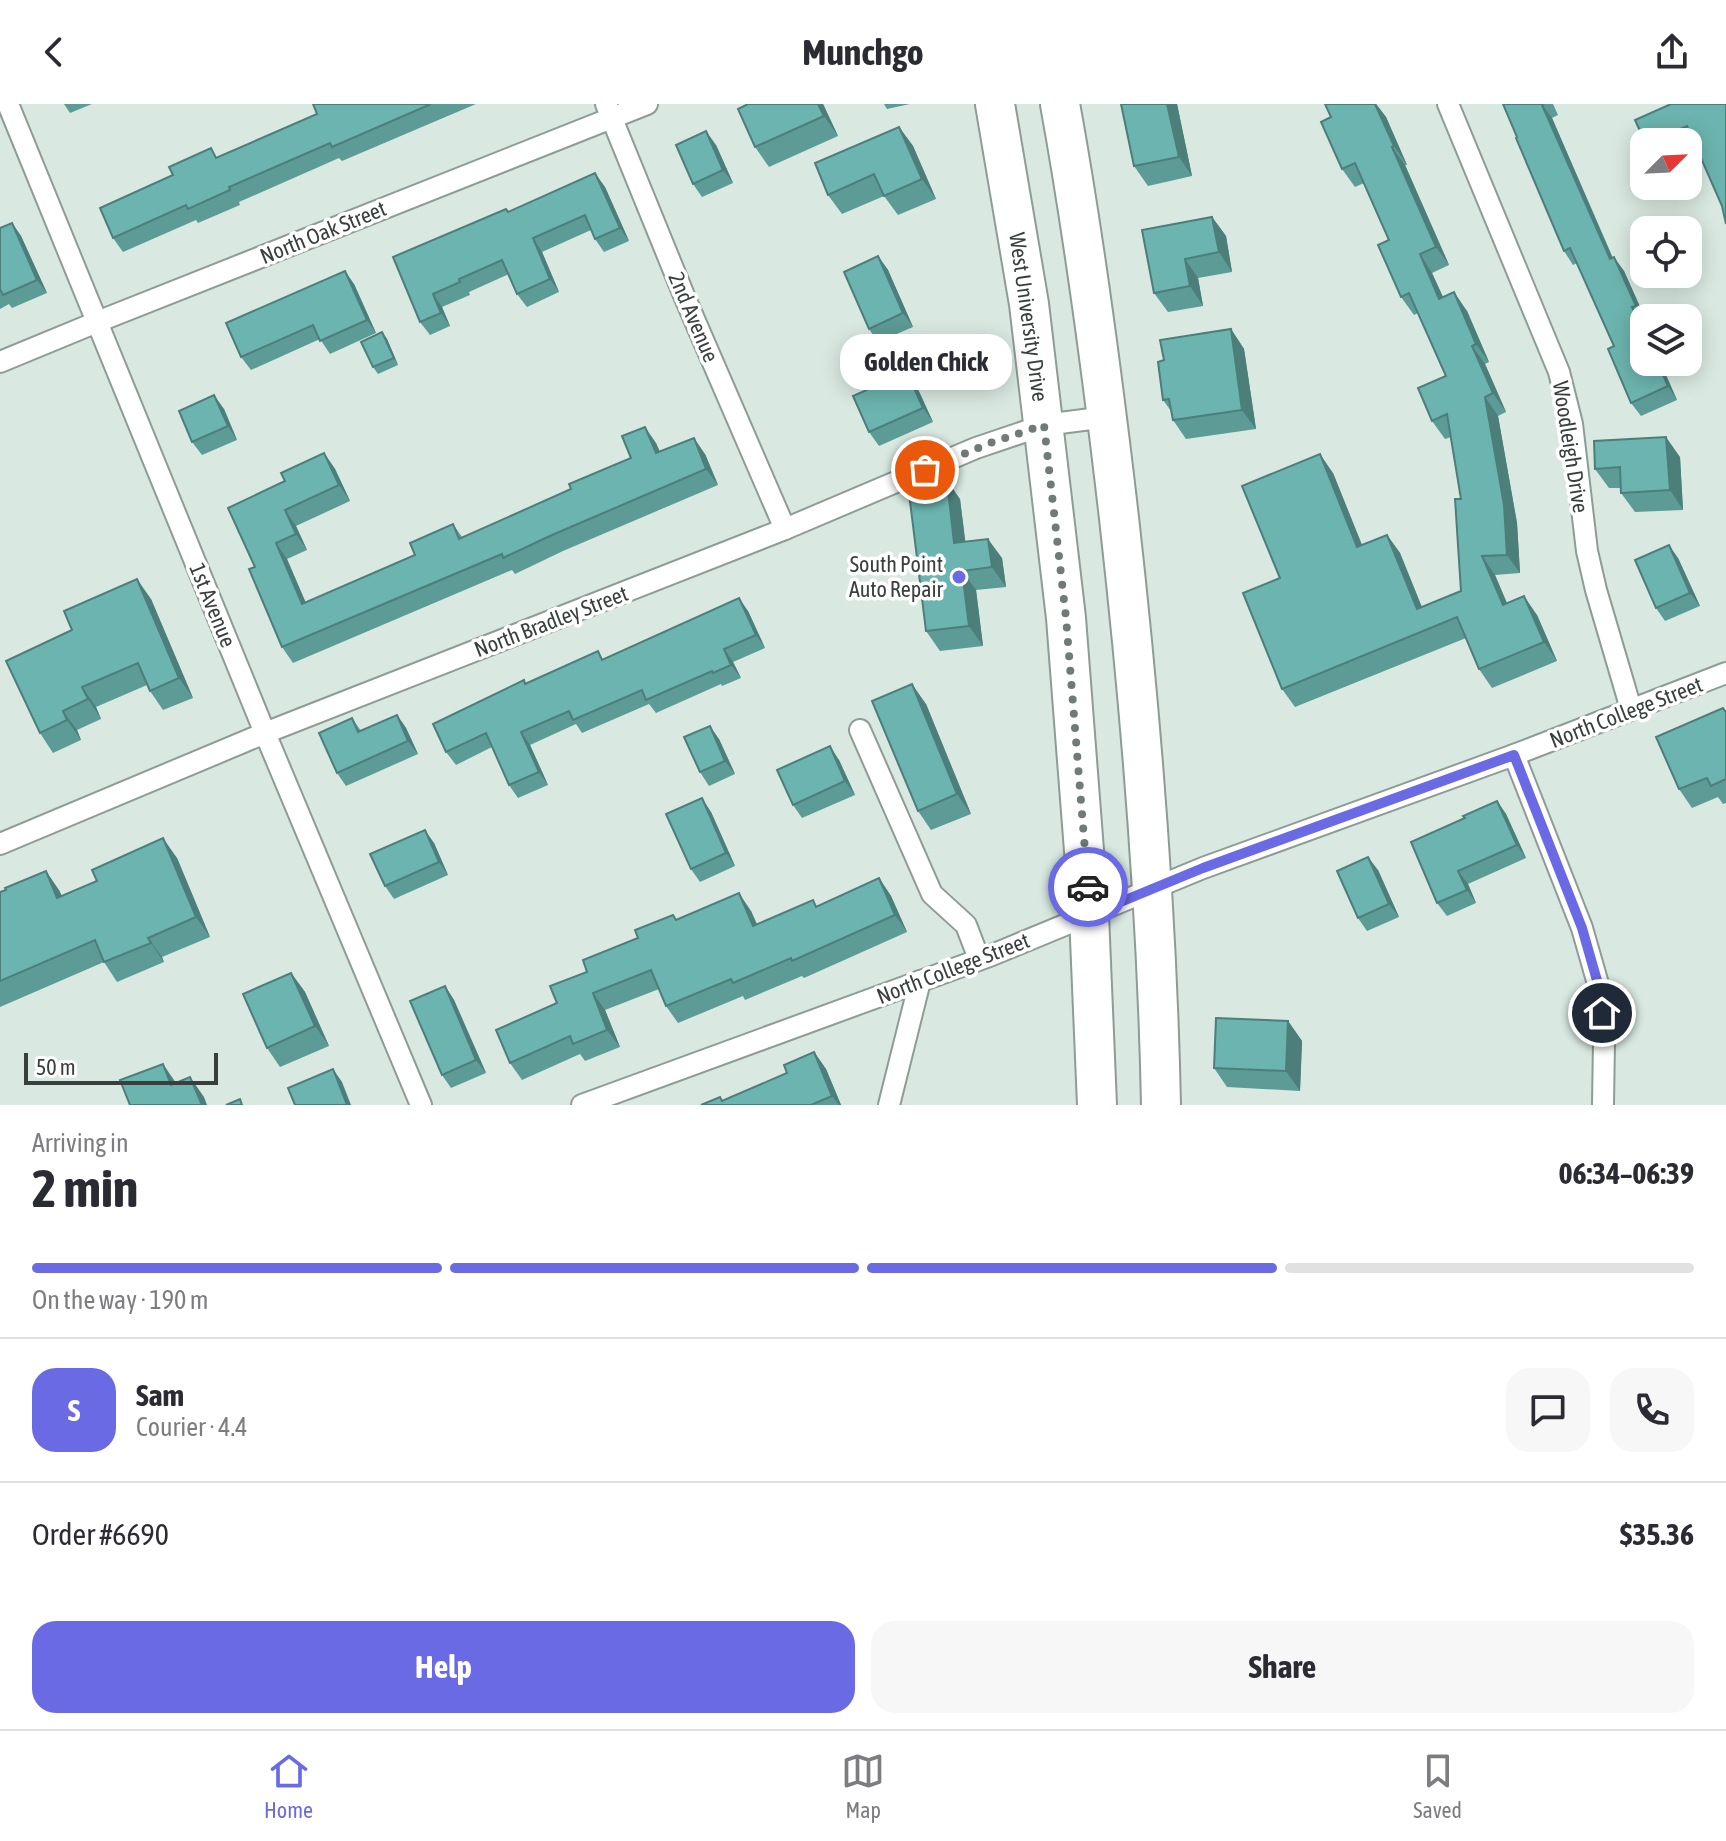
<!DOCTYPE html>
<html lang="en">
<head>
<meta charset="utf-8">
<style>
	:root { --surface:#fff; --page:#f7f7f7; --text:#2b2b33; --muted:#7c7c81; --line:#e1e1e2; --accent:#696ae4 }
	body { margin:0; font-family:"Asap Condensed",sans-serif; background:var(--page); color:var(--text); height:100vh; display:flex; flex-direction:column; font-size:30px; white-space:nowrap }
	* { box-sizing:border-box; margin:0 }
	p { font-size:26px; color:var(--muted) }
	.icon { flex:none; width:44px; height:44px; fill:none; stroke:currentColor; stroke-width:2; stroke-linecap:round; stroke-linejoin:round }
	.map { position:relative; height:1001px; overflow:hidden }
	.drawer { display:flex; flex-direction:column; background:var(--surface); flex:1 }
	.drawer>* { flex:none }
	.needle { width:52px; rotate:66deg }
	.tools { position:absolute; left:1630px; top:24px; display:grid; gap:16px }
	.tools a { display:grid; place-items:center; width:72px; height:72px; border-radius:16px; background:var(--surface); box-shadow:0 4px 20px #0003; font-size:40px }
	.scale { position:absolute; left:24px; bottom:20px; width:194px; box-sizing:border-box; padding-left:8px; border:4px solid #383f3c; border-top:0; font-size:22px; line-height:28px; white-space:nowrap; color:#383f3c; -webkit-text-stroke:6px #fff; paint-order:stroke }
	.pin { position:absolute; display:grid; place-items:center; width:68px; height:68px; color:#fff; margin:-34px; border:4px solid #fff; border-radius:50%; box-shadow:0 2px 8px #0007 }
	.courier { position:absolute; display:grid; place-items:center; width:80px; height:80px; margin:-40px; border:6px solid #696ae4; border-radius:50%; background:#fff; color:#222; box-shadow:0 2px 10px #0007 }
	.bubble { position:absolute; height:56px; border-radius:24px; background:var(--surface); box-shadow:0 4px 20px #0003; font-size:26px; font-weight:700; line-height:56px; text-align:center }
	.head em { font-style:normal; font-weight:700 }
	.head div { display:flex; flex-direction:column-reverse }
	.head { display:flex; align-items:center; justify-content:space-between; height:136px; padding:0 32px }
	h1 { font-size:52px; font-weight:700; line-height:60px }
	.bar { display:grid; grid-template-columns:repeat(4,1fr); gap:12px 8px; align-content:center; height:96px; padding:0 32px }
	.bar i { height:10px; border-radius:6px; background:var(--line) }
	.bar .on { background:var(--accent) }
	.bar p { grid-column:span 4 }
	.line { display:flex; align-items:center; gap:20px; padding:0 32px; border-top:2px solid var(--line) }
	.line div { flex:1 }
	.round { display:grid; place-items:center; flex:none; width:84px; height:84px; border-radius:24px; background:var(--page) }
	.action { display:flex; gap:16px; margin-top:auto; padding:16px 32px }
	.action a { flex:1; height:92px; border-radius:24px; background:var(--accent); color:#fff; font-size:32px; font-weight:700; line-height:92px; text-align:center }
	.action a+a { background:var(--page); color:var(--text) }
	header { display:flex; justify-content:space-between; align-items:center; height:104px; padding:0 32px; background:var(--surface); font-size:36px; font-weight:700 }
	.menu { display:flex; justify-content:space-around; align-items:center; height:112px; border-top:2px solid var(--line); background:var(--surface); font-size:22px; color:var(--muted) }
	.menu a { display:grid; justify-items:center; gap:4px }
	.menu .on { color:var(--accent) }
	.map>svg:first-child { display:block }
	.lines { fill:none; stroke-linecap:round; stroke-linejoin:round }
	.street-casing { stroke:#8d9c95; stroke-width:24 }
	.highway-casing { stroke:#8d9c95; stroke-width:42 }
	.street { stroke:#fff; stroke-width:20 }
	.highway { stroke:#fff; stroke-width:38 }
	.wall { fill:#5d9b96 }
	.shaded-wall { fill:#4c7e7a }
	.building { fill:#6cb4af; stroke:#4c7e7a; stroke-width:2 }
	.done { stroke:#707a76; stroke-width:8; stroke-dasharray:0 14.4 }
	.route { stroke:#696ae4; stroke-width:10 }
	.poi-dot { fill:#696ae4; stroke:#fff; stroke-width:3 }
	.labels { text-anchor:middle; dominant-baseline:central; stroke-width:7; stroke-linejoin:round; paint-order:stroke }
	.street-label { font-size:22px; fill:#383f3c; stroke:#fff }
	.poi-label { font-size:22px; fill:#383f3c; stroke:#fff; text-anchor:end }
</style>
</head>
<body>
<header><svg class="icon" aria-label="back" viewBox="0 0 24 24"><path d="M15 5l-7 7 7 7"/></svg>Munchgo<svg class="icon" aria-label="share" viewBox="0 0 24 24"><path d="M12 15V3M7 8l5-5 5 5M5 13v7h14v-7"/></svg></header>
<div class="map">
<svg width="1726" height="1001" viewBox="0 0 1726 1001">
	<rect width="100%" height="100%" fill="#d9e9e2"/>
	<g class="lines">
		<g class="street-casing">
			<g id="street">
				<polyline points="8,0 265,629 421,1001"/>
				<polyline points="606,0 685,194 785,425"/>
				<polyline points="1448,0 1559,268 1572,320 1587,447 1596,486 1631,605"/>
				<polyline points="0,258 97,218 647,0"/>
				<polyline points="860,626 932,790 966,821 979,855"/>
				<polyline points="1514,651 1582,824 1598,880 1604,937 1603,1001"/>
				<polyline points="0,740 265,629 785,425 976,344 1044,321 1107,313"/>
				<polyline points="582,1001 992,851 1203,764 1514,651 1726,569"/>
				<polyline points="889,1001 920,877"/>
			</g>
		</g>
		<g class="highway-casing">
			<g id="highway">
				<polyline points="995,0 1029,200 1066,514 1089,811 1097,1001"/>
				<path d="M1060,0C1085,137 1103,276 1119,414C1141,609 1157,805 1161,1001"/>
			</g>
		</g>
		<use href="#street" class="street"/>
		<use href="#highway" class="highway"/>
	</g>
	<g class="wall">
		<polygon points="64,0 92,0 70,9"/>
		<polygon points="313,0 476,0 342,57 339,54 239,98 240,101 198,119 196,116 123,148 113,134 218,53 317,10"/>
		<polygon points="823,0 838,32 769,63 755,43"/>
		<polygon points="884,0 910,0 887,5"/>
		<polygon points="1177,0 1192,72 1148,82 1134,62"/>
		<polygon points="1325,0 1376,0 1386,13 1407,61 1405,61 1449,161 1432,169 1443,193 1467,207 1489,258 1485,260 1506,308 1498,312 1517,419 1520,469 1495,471 1507,500 1537,511 1557,557 1492,584 1479,565 1466,534 1295,603 1282,585 1280,474 1333,369 1362,441 1387,431 1400,449 1422,503 1461,487 1461,395 1451,333 1445,335 1432,317 1446,272 1418,209 1414,211 1401,193 1389,136 1364,79 1355,83 1342,65 1331,13"/>
		<polygon points="1503,0 1553,0 1558,11 1552,14 1613,154 1624,167 1645,214 1642,216 1677,296 1641,312 1631,299 1614,242 1577,159 1573,161 1564,147"/>
		<polygon points="1726,0 1722,102 1696,43 1688,46 1688,38 1645,38"/>
		<polygon points="899,23 913,42 936,95 898,111 884,92 842,110 828,91"/>
		<polygon points="716,41 733,79 702,93 693,80"/>
		<polygon points="605,83 629,137 604,148 595,135 591,126 542,148 559,188 527,203 517,190 509,170 469,188 470,191 442,203 450,222 430,231 420,218 393,153 506,105 508,108"/>
		<polygon points="1212,113 1226,132 1232,168 1198,174 1203,202 1168,208 1154,189"/>
		<polygon points="12,119 21,132 47,189 12,204 9,200 0,205 0,124"/>
		<polygon points="878,152 888,166 913,223 878,238 869,225"/>
		<polygon points="354,180 376,229 330,250 320,235 251,266 241,253"/>
		<polygon points="1231,225 1244,245 1256,325 1186,335 1173,316 1171,307 1163,296 1164,256"/>
		<polygon points="382,228 387,235 398,261 378,270 373,263"/>
		<polygon points="916,281 933,318 879,342 869,328"/>
		<polygon points="224,305 237,336 202,351 192,338"/>
		<polygon points="656,339 660,348 705,350 718,381 563,447 515,470 512,466 293,559 282,543 255,463 285,377 324,349 335,365 350,397 296,422 307,446 287,455 306,499 415,451 453,420 462,433 571,385 631,354"/>
		<polygon points="1680,353 1683,406 1635,408 1621,389 1621,384 1609,384 1595,365"/>
		<polygon points="960,395 965,438 1002,454 1006,483 976,486 983,542 940,547 926,527"/>
		<polygon points="1678,454 1700,502 1665,517 1656,504"/>
		<polygon points="151,495 193,594 163,606 150,587 147,581 96,603 101,615 77,626 81,636 53,649 40,629"/>
		<polygon points="748,507 765,544 733,558 741,574 722,582 721,580 656,609 649,600 582,629 576,620 530,641 548,681 518,694 509,681 492,643 456,661 446,648 526,580"/>
		<polygon points="926,600 971,710 931,726 918,707"/>
		<polygon points="1726,607 1726,699 1723,700 1718,693 1692,704 1679,685"/>
		<polygon points="397,611 406,624 418,650 346,682 337,669 352,614 361,627"/>
		<polygon points="719,635 735,670 709,682 700,668"/>
		<polygon points="839,656 855,691 802,714 793,701"/>
		<polygon points="1497,697 1506,710 1526,754 1468,780 1476,799 1447,812 1437,799 1465,714"/>
		<polygon points="711,708 735,762 700,778 691,765"/>
		<polygon points="434,739 448,771 394,795 385,782"/>
		<polygon points="177,754 210,833 162,853 164,858 117,878 104,858 0,903 0,788 59,786 62,792"/>
		<polygon points="1378,766 1399,813 1367,827 1358,814"/>
		<polygon points="879,774 891,792 907,828 804,874 802,872 745,896 743,892 678,919 666,902 659,885 605,906 620,943 585,957 580,950 522,976 510,959 587,868 638,834 677,816 751,807 757,820 817,802"/>
		<polygon points="291,869 305,888 329,942 280,963 267,944"/>
		<polygon points="445,882 454,896 486,969 451,984 442,971"/>
		<polygon points="1288,917 1302,937 1300,987 1227,983 1214,964"/>
		<polygon points="814,948 826,965 841,1001 701,1001 723,997 787,969"/>
	</g>
	<g class="shaded-wall">
		<polygon points="818,0 823,0 838,32 824,12"/>
		<polygon points="1167,0 1177,0 1192,72 1179,53"/>
		<polygon points="1375,0 1376,0 1386,13 1407,61 1394,42"/>
		<polygon points="1542,1 1552,14 1619,169 1610,155"/>
		<polygon points="899,23 913,42 936,95 922,75"/>
		<polygon points="706,27 716,41 733,79 723,66"/>
		<polygon points="1392,43 1405,61 1449,161 1436,143"/>
		<polygon points="595,69 605,83 629,137 620,124"/>
		<polygon points="1212,113 1226,132 1232,168 1219,148"/>
		<polygon points="12,119 21,132 47,189 37,176"/>
		<polygon points="533,134 542,148 559,188 550,175"/>
		<polygon points="1420,150 1432,169 1452,213 1439,195"/>
		<polygon points="878,152 888,166 913,223 903,209"/>
		<polygon points="1614,153 1624,167 1645,214 1636,202"/>
		<polygon points="1185,155 1198,174 1203,202 1190,182"/>
		<polygon points="345,167 354,180 376,229 367,216"/>
		<polygon points="1454,188 1467,207 1489,258 1476,240"/>
		<polygon points="433,190 442,203 450,222 441,209"/>
		<polygon points="1632,203 1644,222 1644,229"/>
		<polygon points="1231,225 1244,245 1256,325 1242,306"/>
		<polygon points="382,228 387,235 398,261 394,254"/>
		<polygon points="1472,242 1485,260 1506,308 1493,289"/>
		<polygon points="1657,258 1660,258 1677,296 1668,282"/>
		<polygon points="907,268 916,281 933,318 923,304"/>
		<polygon points="214,291 224,305 237,336 228,322"/>
		<polygon points="1485,293 1498,312 1517,419 1520,469 1507,451"/>
		<polygon points="645,323 656,339 667,365 656,349"/>
		<polygon points="1666,333 1680,353 1683,406 1670,386"/>
		<polygon points="694,334 705,350 718,381 706,365"/>
		<polygon points="324,349 335,365 350,397 339,381"/>
		<polygon points="1320,350 1333,369 1370,461 1357,443"/>
		<polygon points="947,376 960,395 968,458 954,439"/>
		<polygon points="285,406 296,422 307,446 296,430"/>
		<polygon points="1387,431 1400,449 1430,524 1417,505"/>
		<polygon points="988,435 1002,454 1006,483 992,463"/>
		<polygon points="276,439 287,455 313,516 302,500"/>
		<polygon points="1669,441 1678,454 1700,502 1690,489"/>
		<polygon points="1482,452 1495,471 1516,520 1503,501"/>
		<polygon points="962,467 976,486 983,542 969,522"/>
		<polygon points="137,475 151,495 193,594 179,574"/>
		<polygon points="1524,492 1537,511 1557,557 1544,538"/>
		<polygon points="739,494 748,507 765,544 756,531"/>
		<polygon points="724,545 733,558 741,574 731,561"/>
		<polygon points="912,580 926,600 971,710 957,690"/>
		<polygon points="82,583 96,603 101,615 88,595"/>
		<polygon points="63,607 77,626 81,636 67,616"/>
		<polygon points="397,611 406,624 418,650 408,637"/>
		<polygon points="710,622 719,635 735,670 725,657"/>
		<polygon points="521,628 530,641 548,681 539,668"/>
		<polygon points="830,642 839,656 855,691 845,677"/>
		<polygon points="702,694 711,708 735,762 726,749"/>
		<polygon points="1497,697 1506,710 1526,754 1517,741"/>
		<polygon points="425,726 434,739 448,771 439,758"/>
		<polygon points="163,734 177,754 210,833 196,813"/>
		<polygon points="1368,753 1378,766 1399,813 1389,800"/>
		<polygon points="46,767 59,786 71,813 57,794"/>
		<polygon points="1458,767 1468,780 1476,799 1467,786"/>
		<polygon points="879,774 891,792 907,828 895,811"/>
		<polygon points="739,789 751,807 765,840 753,822"/>
		<polygon points="148,834 162,853 164,858 151,839"/>
		<polygon points="291,869 305,888 329,942 315,922"/>
		<polygon points="445,882 454,896 486,969 476,956"/>
		<polygon points="593,889 605,906 620,943 607,926"/>
		<polygon points="1288,917 1302,937 1300,987 1286,967"/>
		<polygon points="814,948 826,965 841,1001 839,1001 832,992"/>
		<polygon points="163,960 176,979 171,981"/>
		<polygon points="333,965 342,978 351,1001 347,1001"/>
		<polygon points="190,973 204,993 207,1001 202,1001"/>
	</g>
	<g class="building">
		<polygon points="313,0 431,0 332,43 330,39 229,83 230,86 188,105 186,101 113,134 100,104 173,71 169,63 211,44 216,54 317,10"/>
		<polygon points="748,0 818,0 824,12 755,43 738,5"/>
		<polygon points="1121,0 1167,0 1179,53 1134,62"/>
		<polygon points="1325,0 1375,0 1394,42 1392,43 1436,143 1420,150 1439,195 1454,188 1476,240 1472,242 1493,289 1485,293 1504,401 1507,451 1482,452 1503,501 1524,492 1544,538 1479,565 1457,513 1282,585 1243,489 1280,474 1242,382 1320,350 1357,443 1387,431 1417,505 1461,487 1455,395 1461,395 1447,310 1432,317 1418,284 1446,272 1409,189 1401,193 1378,141 1389,136 1355,59 1342,65 1321,18 1331,13"/>
		<polygon points="1503,0 1544,0 1542,1 1610,155 1614,153 1636,202 1632,203 1644,229 1644,258 1657,258 1668,282 1631,299 1608,245 1614,242 1570,144 1564,147 1516,34 1517,33"/>
		<polygon points="1671,0 1726,0 1726,120 1722,102 1687,22 1650,38 1645,38 1635,16"/>
		<polygon points="899,23 922,75 884,92 874,70 828,91 815,59"/>
		<polygon points="706,27 723,66 693,80 676,41"/>
		<polygon points="595,69 620,124 595,135 585,111 533,134 550,175 517,190 502,156 459,175 460,178 433,190 441,209 420,218 393,153 506,105 508,108"/>
		<polygon points="1212,113 1219,148 1185,155 1190,182 1154,189 1142,126"/>
		<polygon points="12,119 37,176 3,191 1,187 0,187 0,124"/>
		<polygon points="878,152 903,209 869,225 844,168"/>
		<polygon points="345,167 367,216 320,237 313,221 241,253 226,219"/>
		<polygon points="1231,225 1242,306 1173,316 1169,295 1163,296 1158,258 1164,256 1160,236"/>
		<polygon points="382,228 394,254 373,263 361,238"/>
		<polygon points="907,268 923,304 869,328 853,292"/>
		<polygon points="214,291 228,322 192,338 179,307"/>
		<polygon points="645,323 656,349 694,334 706,365 552,431 503,454 502,450 282,543 249,465 255,463 228,404 285,377 281,369 324,349 339,381 285,406 296,430 276,439 302,500 415,451 410,439 453,420 459,435 571,385 569,380 631,354 622,332"/>
		<polygon points="1666,333 1670,386 1621,389 1620,363 1595,365 1594,337"/>
		<polygon points="947,376 954,439 988,435 992,463 962,467 969,522 926,527 908,381"/>
		<polygon points="1669,441 1690,489 1656,504 1635,456"/>
		<polygon points="137,475 179,574 150,587 138,559 82,583 88,595 63,607 67,616 40,629 6,557 72,526 64,507"/>
		<polygon points="739,494 756,531 724,545 731,561 713,569 712,567 646,596 642,586 573,616 569,607 521,628 539,668 509,681 486,629 446,648 433,620 524,576 525,580 598,547 602,556"/>
		<polygon points="912,580 957,690 918,707 872,597"/>
		<polygon points="1723,604 1725,607 1726,607 1726,675 1711,682 1707,674 1679,685 1656,633"/>
		<polygon points="397,611 408,637 337,669 319,629 352,614 358,628"/>
		<polygon points="710,622 725,657 700,668 684,633"/>
		<polygon points="830,642 845,677 793,701 777,666"/>
		<polygon points="702,694 726,749 691,765 666,710"/>
		<polygon points="1497,697 1517,741 1458,767 1467,786 1437,799 1411,738 1465,714 1463,712"/>
		<polygon points="425,726 439,758 385,782 370,750"/>
		<polygon points="163,734 196,813 148,834 151,839 104,858 95,836 0,877 0,788 6,786 5,784 46,767 57,794 97,777 92,766"/>
		<polygon points="1368,753 1389,800 1358,814 1337,767"/>
		<polygon points="879,774 895,811 792,857 791,854 733,879 731,875 666,902 651,866 593,889 607,926 573,940 570,932 510,959 496,926 557,899 550,882 587,868 583,856 638,834 635,826 673,811 676,816 739,789 753,822 813,796 816,803"/>
		<polygon points="291,869 315,922 267,944 243,890"/>
		<polygon points="445,882 476,956 442,971 410,897"/>
		<polygon points="1216,914 1288,917 1286,967 1214,964"/>
		<polygon points="814,948 832,992 811,1001 701,1001 720,993 722,997 787,969 784,961"/>
		<polygon points="163,960 171,981 190,973 202,1001 130,1001 120,976"/>
		<polygon points="333,965 347,1001 295,1001 288,984"/>
		<polygon points="240,995 242,1001 226,1001"/>
	</g>
	<g class="lines">
		<polyline class="done" points="925,366 993,338 1044,321 1066,514 1088,783"/>
		<polyline class="route" points="1088,783 1089,811 1203,764 1514,651 1582,824 1598,880 1602,909"/>
	</g>
	<circle class="poi-dot" cx="959" cy="473" r="8"/>
	<g class="labels">
		<g class="street-label">
			<text transform="translate(323 128) rotate(-22)">North Oak Street</text>
			<text transform="translate(694 213) rotate(67)">2nd Avenue</text>
			<text transform="translate(1029 213) rotate(82)">West University Drive</text>
			<text transform="translate(1571 343) rotate(81)">Woodleigh Drive</text>
			<text transform="translate(213 501) rotate(68)">1st Avenue</text>
			<text transform="translate(551 517) rotate(-21)">North Bradley Street</text>
			<text transform="translate(1626 608) rotate(-21)">North College Street</text>
			<text transform="translate(953 864) rotate(-21)">North College Street</text>
		</g>
		<g class="poi-label">
			<text x="943" y="460">South Point<tspan x="943" dy="25">Auto Repair</tspan></text>
		</g>
	</g>
</svg>
<div class="tools">
<a><svg class="needle" viewBox="-14 -14 28 28"><path d="M0-13l5 13h-10z" fill="#e53935"/><path d="M0 13l5-13h-10z" fill="#7c7c81"/></svg></a>
<a><svg class="icon" aria-label="locate" viewBox="0 0 24 24"><circle cx="12" cy="12" r="6"/><path d="M12 2v4M12 18v4M2 12h4M18 12h4"/></svg></a>
<a><svg class="icon" aria-label="layers" viewBox="0 0 24 24"><path d="M12 4l9 5-9 5-9-5zM3 14l9 5 9-5"/></svg></a>
</div>
<div class="scale">50 m</div>
<div class="pin" style="left:925px;top:366px;background:#ea580c"><svg class="icon" aria-label="bag" viewBox="0 0 24 24"><path d="M5 8h14l-1 12H6zM9 8a3 3 0 0 1 6 0"/></svg></div>
<div class="pin" style="left:1602px;top:909px;background:#1f2937"><svg class="icon" aria-label="home" viewBox="0 0 24 24"><path d="M3 11l9-7 9 7M6 9v11h12V9"/></svg></div>
<div class="courier" style="left:1088px;top:783px"><svg class="icon" aria-label="car" viewBox="0 0 24 24"><path d="M5 17H2v-5l4-1 3-4h7l3 4 3 1v5h-3M9 17h6M6 11h13"/><circle cx="7" cy="17" r="2"/><circle cx="17" cy="17" r="2"/></svg></div>
<div class="bubble" style="left:840px;top:230px;width:172px">Golden Chick</div>
</div>
<section class="drawer">
<div class="head"><div><h1>2 min</h1><p>Arriving in</p></div><em>06:34–06:39</em></div>
<div class="bar"><i class="on"></i><i class="on"></i><i class="on"></i><i></i><p>On the way · 190 m</p></div>
<div class="line" style="height:144px"><b class="round" style="background:var(--accent);color:#fff">S</b><div><b>Sam</b><p>Courier · 4.4</p></div><a class="round"><svg class="icon" aria-label="chat" viewBox="0 0 24 24"><path d="M4 5h16v11H9l-5 4z"/></svg></a><a class="round"><svg class="icon" aria-label="phone" viewBox="0 0 24 24"><path d="M5 4h4l2 5-3 2q2 4 5 5l2-3 5 2v4C11 20 4 13 5 4z"/></svg></a></div>
<div class="line" style="height:104px"><div>Order #6690</div><b>$35.36</b></div>
<div class="action"><a>Help</a><a>Share</a></div>
</section>
<nav class="menu">
<a class="on"><svg class="icon" aria-label="home" viewBox="0 0 24 24"><path d="M3 11l9-7 9 7M6 9v11h12V9"/></svg>Home</a>
<a><svg class="icon" aria-label="map" viewBox="0 0 24 24"><path d="M3 6l6-2 6 2 6-2v14l-6 2-6-2-6 2zM9 4v14M15 6v14"/></svg>Map</a>
<a><svg class="icon" aria-label="saved" viewBox="0 0 24 24"><path d="M7 4h10v16l-5-4-5 4z"/></svg>Saved</a>
</nav>
</body>
</html>
